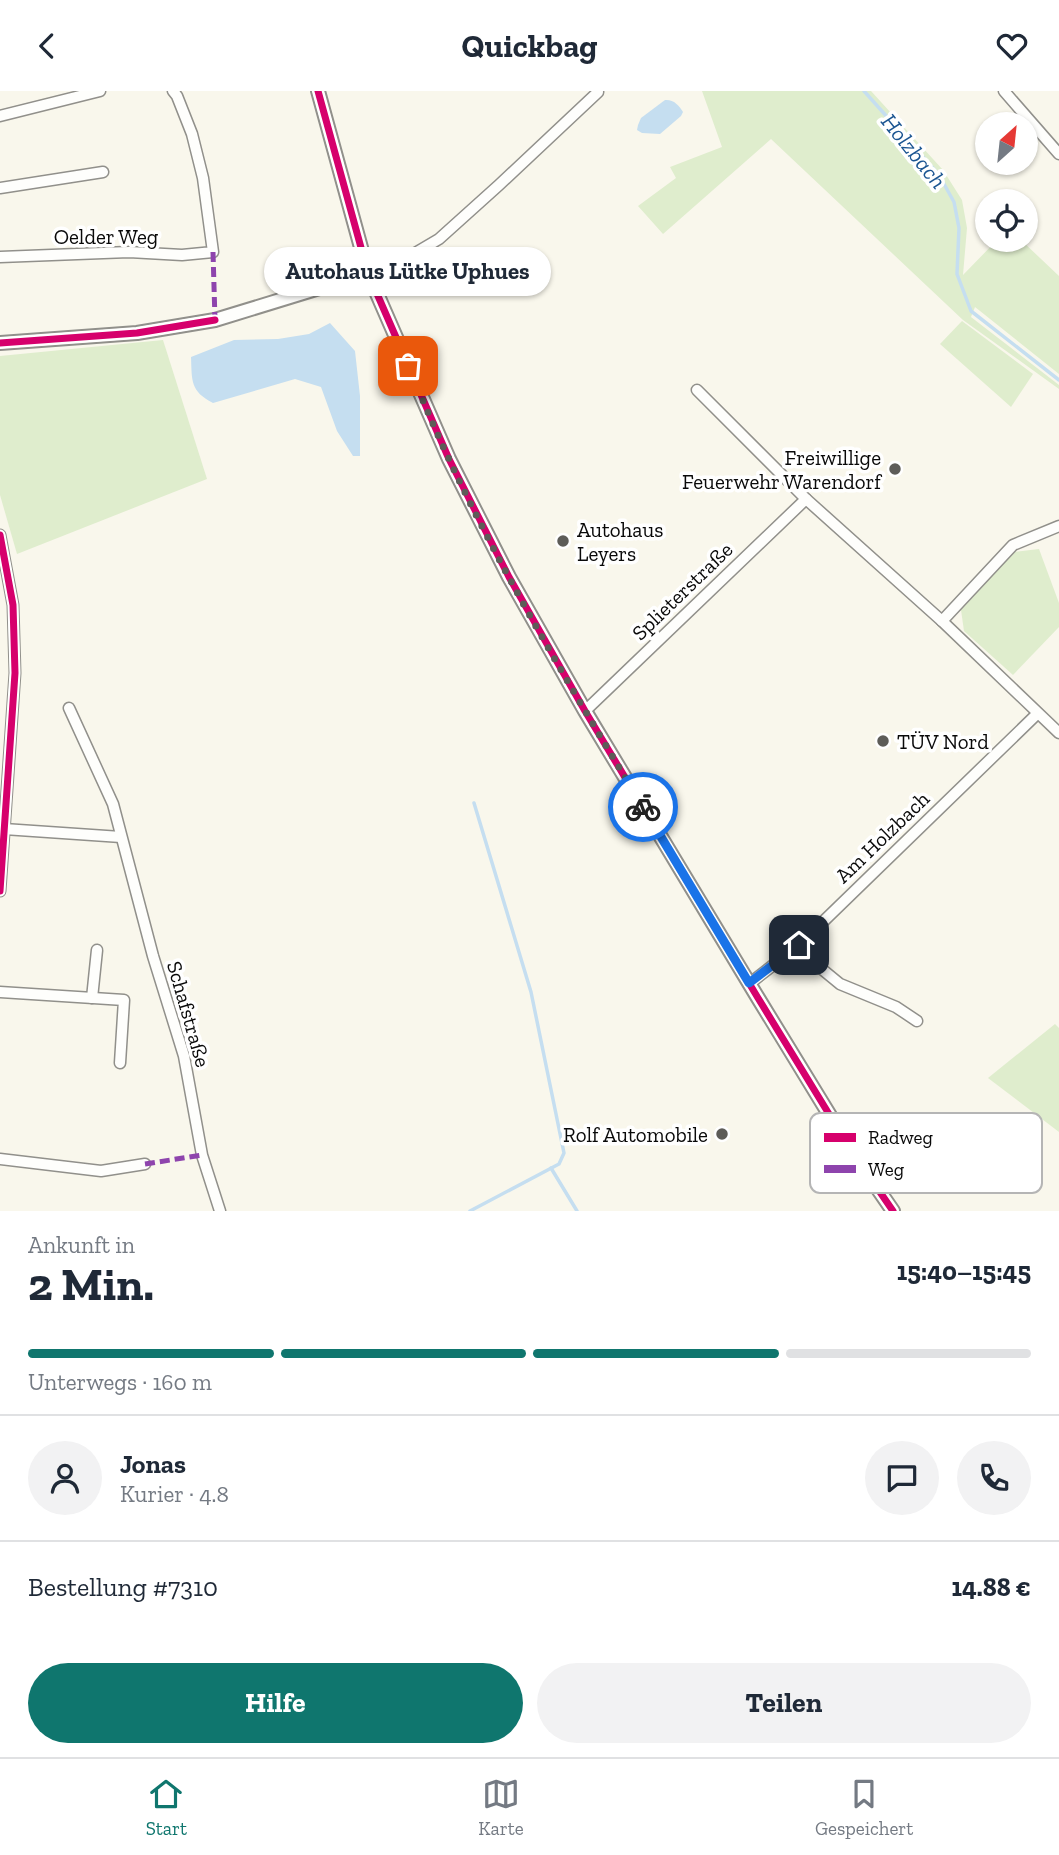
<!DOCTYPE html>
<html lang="de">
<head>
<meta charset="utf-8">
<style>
	:root { --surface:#fff; --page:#f2f2f3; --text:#1f2937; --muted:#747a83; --line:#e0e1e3; --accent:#0f766e }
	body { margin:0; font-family:"Zilla Slab",serif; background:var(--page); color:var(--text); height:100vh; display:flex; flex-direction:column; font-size:26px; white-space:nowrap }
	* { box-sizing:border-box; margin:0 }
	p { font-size:23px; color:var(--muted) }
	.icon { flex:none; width:38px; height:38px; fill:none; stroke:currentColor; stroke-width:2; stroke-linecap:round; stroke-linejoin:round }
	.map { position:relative; height:1120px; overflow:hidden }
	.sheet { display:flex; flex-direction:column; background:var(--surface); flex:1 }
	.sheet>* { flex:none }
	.needle { width:46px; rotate:27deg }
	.controls { position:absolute; left:975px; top:21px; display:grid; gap:14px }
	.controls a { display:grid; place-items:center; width:63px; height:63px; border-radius:50%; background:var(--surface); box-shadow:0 2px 5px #0004; font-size:35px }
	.pin { position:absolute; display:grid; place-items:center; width:60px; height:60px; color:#fff; margin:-30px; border-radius:14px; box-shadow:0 4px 10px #0006 }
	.courier { position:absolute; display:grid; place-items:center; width:70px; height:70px; margin:-35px; border:5px solid #1a73e8; border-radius:50%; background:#fff; color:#222; box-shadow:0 2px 9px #0007 }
	.bubble { position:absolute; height:49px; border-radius:24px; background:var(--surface); box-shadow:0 2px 5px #0004; font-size:23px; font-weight:700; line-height:49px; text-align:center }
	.head em { font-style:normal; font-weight:700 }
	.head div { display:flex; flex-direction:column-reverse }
	.head { display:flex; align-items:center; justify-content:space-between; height:119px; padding:0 28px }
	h1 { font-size:46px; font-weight:700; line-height:52px }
	.bar { display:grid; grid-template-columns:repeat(4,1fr); gap:10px 7px; align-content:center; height:84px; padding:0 28px }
	.bar i { height:9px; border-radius:5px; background:var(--line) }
	.bar .current { background:var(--accent) }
	.bar p { grid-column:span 4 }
	.line { display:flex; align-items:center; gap:18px; padding:0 28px; border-top:2px solid var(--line) }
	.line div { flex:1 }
	.round { display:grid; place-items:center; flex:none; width:74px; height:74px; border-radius:37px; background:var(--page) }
	.primary-button { display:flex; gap:14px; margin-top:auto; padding:14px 28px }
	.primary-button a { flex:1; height:80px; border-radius:42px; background:var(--accent); color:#fff; font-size:28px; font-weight:700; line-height:80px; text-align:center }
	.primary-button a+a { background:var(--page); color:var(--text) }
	header { display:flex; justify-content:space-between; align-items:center; height:91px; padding:0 28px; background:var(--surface); font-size:32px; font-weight:700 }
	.dock { display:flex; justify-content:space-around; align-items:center; height:98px; border-top:2px solid var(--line); background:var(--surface); font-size:19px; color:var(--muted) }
	.dock a { display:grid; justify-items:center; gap:4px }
	.dock .current { color:var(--accent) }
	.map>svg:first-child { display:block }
	.green { fill:#dfedcd }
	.water { fill:#c5def0 }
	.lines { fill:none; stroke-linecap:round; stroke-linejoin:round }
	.stream { stroke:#c5def0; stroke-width:3.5 }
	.minor-casing { stroke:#91908b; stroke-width:13 }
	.tertiary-casing { stroke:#91908b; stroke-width:16 }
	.minor { stroke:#fefefc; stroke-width:10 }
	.tertiary { stroke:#fefefc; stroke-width:12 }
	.quiet { stroke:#8e44ad; stroke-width:5; stroke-dasharray:10 5; stroke-linecap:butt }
	.cycleway-casing { stroke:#fff; stroke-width:11 }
	.cycleway { stroke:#d6006c; stroke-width:7 }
	.done { stroke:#5d5c58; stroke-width:7; stroke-dasharray:0 12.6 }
	.route { stroke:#1a73e8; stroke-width:9 }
	.poi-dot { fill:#5d5c58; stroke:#fff; stroke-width:2.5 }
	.labels { text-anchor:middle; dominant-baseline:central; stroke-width:7; stroke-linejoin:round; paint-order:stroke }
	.street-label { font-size:21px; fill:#090909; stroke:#fff }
	.poi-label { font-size:21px; fill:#090909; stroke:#fff; text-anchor:end }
	.water-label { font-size:23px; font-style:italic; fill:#1c5692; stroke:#fff }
	.key { fill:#fff; stroke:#b5b5b5; stroke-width:2 }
	.key-label { font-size:19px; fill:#090909 }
</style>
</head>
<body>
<header><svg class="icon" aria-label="back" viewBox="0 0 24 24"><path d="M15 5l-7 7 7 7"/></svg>Quickbag<svg class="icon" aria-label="heart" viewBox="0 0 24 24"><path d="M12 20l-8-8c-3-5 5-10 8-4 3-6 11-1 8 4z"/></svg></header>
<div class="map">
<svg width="1059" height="1120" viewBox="0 0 1059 1120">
	<rect width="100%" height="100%" fill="#f9f7ec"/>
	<g class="green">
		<polygon points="702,0 871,0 943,79 962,109 967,137 963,184 997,149 1021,149 1059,185 1059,283 975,216 971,226 1059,294 1059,298 963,229 771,48 663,143 638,115 676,87 670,76 722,56"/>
		<polygon points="962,230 1033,283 1011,316 940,253"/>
		<polygon points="163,249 207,388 17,463 0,404 0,265"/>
		<polygon points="1039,458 1059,512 1059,536 1013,584 964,540 961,519 1014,461"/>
		<polygon points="1055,933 1059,937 1059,1041 988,987"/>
	</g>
	<g class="water">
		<path d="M665,9C673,8 679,14 683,21L681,25L660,43L642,42L637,39L638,34L641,27Z"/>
		<path d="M330,232L355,260L360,305V365H353L337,340L321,296L295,288L213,312C190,300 192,290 191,266L234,249L278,248L309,243Z"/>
	</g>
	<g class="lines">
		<g class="stream">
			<polyline points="864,0 939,84 954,111 959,137 957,183 971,220 1059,289"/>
			<polyline points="551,1077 577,1120"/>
			<polyline points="470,1120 559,1073 564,1062 531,901 474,712"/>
		</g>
		<g class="minor-casing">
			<g id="minor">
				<polyline points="1004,0 1059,63"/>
				<polyline points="0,25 100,0"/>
				<polyline points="0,97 103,81"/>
				<polyline points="0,166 129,161 182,164 213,161 203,87 192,43 177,5 173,0"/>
				<polyline points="368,182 395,174 439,148 499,94 598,1"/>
				<polyline points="697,299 806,408 942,530 1059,642"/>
				<polyline points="0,444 13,514 15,582 0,800"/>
				<polyline points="942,530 1013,454 1059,435"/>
				<polyline points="69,617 113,713 153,865 184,965 202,1064 220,1120"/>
				<polyline points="585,620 806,408"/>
				<polyline points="4,738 121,746"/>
				<polyline points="799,854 812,870 840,893 896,916 917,930"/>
				<polyline points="749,893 799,854 1037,623"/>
				<polyline points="0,901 124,909 120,972"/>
				<polyline points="92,907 97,859"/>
				<polyline points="0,1068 101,1080 145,1073"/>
			</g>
		</g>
		<g class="tertiary-casing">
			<g id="tertiary">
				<polyline points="318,0 368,182 449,368 509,486 585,620 758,907 851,1059 893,1120"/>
				<polyline points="0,252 137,242 215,229 368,182"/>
			</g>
		</g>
		<use href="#minor" class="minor"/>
		<use href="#tertiary" class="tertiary"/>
		<g class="quiet">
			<polyline points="213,161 215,229"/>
			<polyline points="145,1073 202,1064"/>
		</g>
		<g class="cycleway-casing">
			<g id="cycleway">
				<polyline points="318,0 368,182 449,368 509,486 585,620 758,907 851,1059 893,1120"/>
				<polyline points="0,252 137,242 215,229"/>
				<polyline points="0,444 13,514 15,582 0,800"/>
			</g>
		</g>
		<use href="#cycleway" class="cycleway"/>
	</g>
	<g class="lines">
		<path class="done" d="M408,275C422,306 434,337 449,368C505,488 574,602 643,716"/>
		<polyline class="route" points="643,716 749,892 799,854"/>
	</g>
	<g class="poi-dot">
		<circle cx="895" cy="378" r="7"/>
		<circle cx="563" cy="450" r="7"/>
		<circle cx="883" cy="650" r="7"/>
		<circle cx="722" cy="1043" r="7"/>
	</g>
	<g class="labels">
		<g class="street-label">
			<text x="106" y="145">Oelder Weg</text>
			<text transform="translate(682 500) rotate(-44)">Splieterstraße</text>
			<text transform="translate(882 746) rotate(-44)">Am Holzbach</text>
			<text transform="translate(189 923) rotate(74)">Schafstraße</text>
		</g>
		<g class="poi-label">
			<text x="881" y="366">Freiwillige<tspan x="881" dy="24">Feuerwehr Warendorf</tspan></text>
			<text x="577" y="438" text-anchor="start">Autohaus<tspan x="577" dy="24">Leyers</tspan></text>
			<text x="897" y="650" text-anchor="start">TÜV Nord</text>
			<text x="708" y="1043">Rolf Automobile</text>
		</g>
		<g class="water-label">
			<text transform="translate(914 60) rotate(51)">Holzbach</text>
		</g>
	</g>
	<rect x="810" y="1022" width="232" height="80" rx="10" class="key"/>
	<rect x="824" y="1042" width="32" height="9" fill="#d6006c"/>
	<rect x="824" y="1074" width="32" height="8" fill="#8e44ad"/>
	<g class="key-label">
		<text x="868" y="1053">Radweg</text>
		<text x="868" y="1085">Weg</text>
	</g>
</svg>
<div class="controls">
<a><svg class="needle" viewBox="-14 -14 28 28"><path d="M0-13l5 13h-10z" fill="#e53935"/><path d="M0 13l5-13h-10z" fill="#747a83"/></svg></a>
<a><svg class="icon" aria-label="locate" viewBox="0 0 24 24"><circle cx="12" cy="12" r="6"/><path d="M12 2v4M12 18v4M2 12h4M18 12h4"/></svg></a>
</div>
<div class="pin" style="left:408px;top:275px;background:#ea580c"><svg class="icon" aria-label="bag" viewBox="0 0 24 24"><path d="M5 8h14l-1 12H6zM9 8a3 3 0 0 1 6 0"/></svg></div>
<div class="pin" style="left:799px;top:854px;background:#1f2937"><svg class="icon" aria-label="home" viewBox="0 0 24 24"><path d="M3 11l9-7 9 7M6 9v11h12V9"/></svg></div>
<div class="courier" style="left:643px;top:716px"><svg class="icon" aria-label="bike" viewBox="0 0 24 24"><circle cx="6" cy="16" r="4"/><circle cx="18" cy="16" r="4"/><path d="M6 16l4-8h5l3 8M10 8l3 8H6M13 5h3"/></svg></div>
<div class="bubble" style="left:264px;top:156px;width:287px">Autohaus Lütke Uphues</div>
</div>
<section class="sheet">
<div class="head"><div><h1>2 Min.</h1><p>Ankunft in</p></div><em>15:40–15:45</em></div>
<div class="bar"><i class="current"></i><i class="current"></i><i class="current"></i><i></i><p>Unterwegs · 160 m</p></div>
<div class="line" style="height:126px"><a class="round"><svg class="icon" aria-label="person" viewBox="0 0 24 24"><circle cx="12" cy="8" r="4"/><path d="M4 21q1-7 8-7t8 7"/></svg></a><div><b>Jonas</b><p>Kurier · 4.8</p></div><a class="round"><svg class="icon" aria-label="chat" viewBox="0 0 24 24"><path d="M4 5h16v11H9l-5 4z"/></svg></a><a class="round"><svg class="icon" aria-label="phone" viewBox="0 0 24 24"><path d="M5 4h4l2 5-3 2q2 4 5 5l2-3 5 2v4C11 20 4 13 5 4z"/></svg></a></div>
<div class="line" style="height:91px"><div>Bestellung #7310</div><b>14.88 €</b></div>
<div class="primary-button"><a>Hilfe</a><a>Teilen</a></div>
</section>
<nav class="dock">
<a class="current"><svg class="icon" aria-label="home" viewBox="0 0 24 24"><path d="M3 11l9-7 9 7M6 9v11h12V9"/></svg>Start</a>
<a><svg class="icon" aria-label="map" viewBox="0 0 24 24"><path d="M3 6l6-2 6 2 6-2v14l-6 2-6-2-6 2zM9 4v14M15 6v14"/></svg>Karte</a>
<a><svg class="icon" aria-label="saved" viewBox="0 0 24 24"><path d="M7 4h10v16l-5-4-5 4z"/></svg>Gespeichert</a>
</nav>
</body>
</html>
